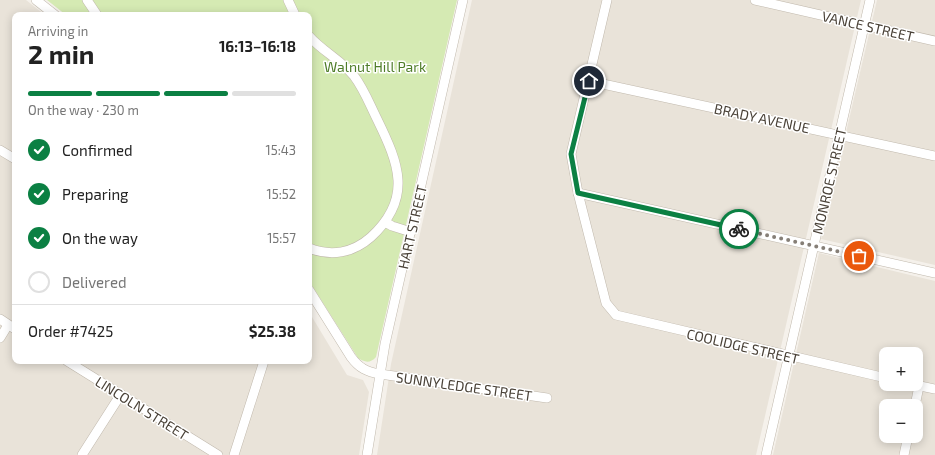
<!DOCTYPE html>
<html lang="en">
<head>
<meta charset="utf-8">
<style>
	:root { --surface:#fff; --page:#f6f6f6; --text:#222; --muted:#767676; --line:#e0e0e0; --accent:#0b8043 }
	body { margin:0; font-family:"Exo 2",sans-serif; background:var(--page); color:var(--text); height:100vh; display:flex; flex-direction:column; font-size:15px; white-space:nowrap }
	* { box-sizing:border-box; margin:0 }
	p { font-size:13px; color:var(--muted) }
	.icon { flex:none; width:22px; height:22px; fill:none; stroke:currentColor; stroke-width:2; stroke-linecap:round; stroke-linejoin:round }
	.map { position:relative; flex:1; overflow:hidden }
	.panel { position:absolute; left:12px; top:12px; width:300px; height:352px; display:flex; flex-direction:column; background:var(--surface); border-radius:8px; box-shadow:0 2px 10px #0003 }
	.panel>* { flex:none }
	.buttons { position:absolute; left:879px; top:347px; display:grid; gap:8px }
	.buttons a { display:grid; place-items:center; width:44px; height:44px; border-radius:8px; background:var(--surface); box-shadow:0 2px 10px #0003; font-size:20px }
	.pin { position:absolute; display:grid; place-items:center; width:34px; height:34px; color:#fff; margin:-17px; border:2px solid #fff; border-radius:50%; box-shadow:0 1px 4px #0007 }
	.courier { position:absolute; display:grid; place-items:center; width:40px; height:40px; margin:-20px; border:3px solid #0b8043; border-radius:50%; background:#fff; color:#222; box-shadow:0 1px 5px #0007 }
	.overview em { font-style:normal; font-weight:700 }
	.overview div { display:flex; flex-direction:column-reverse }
	.overview { display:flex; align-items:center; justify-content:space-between; height:68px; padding:0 16px }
	h1 { font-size:26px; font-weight:700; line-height:30px }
	.bar { display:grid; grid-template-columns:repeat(4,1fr); gap:6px 4px; align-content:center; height:48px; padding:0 16px }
	.bar i { height:5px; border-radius:3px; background:var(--line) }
	.bar .on { background:var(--accent) }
	.bar p { grid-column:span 4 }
	.line { display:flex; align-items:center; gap:10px; padding:0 16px; border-top:1px solid var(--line) }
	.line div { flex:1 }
	ol { padding:0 16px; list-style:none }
	li { display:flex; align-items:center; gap:12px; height:44px }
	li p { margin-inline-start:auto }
	li .icon { padding:4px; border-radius:50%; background:var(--accent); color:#fff; stroke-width:4 }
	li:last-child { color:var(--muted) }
	li i { width:22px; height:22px; border:2px solid var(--line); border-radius:50% }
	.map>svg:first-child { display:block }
	.residential { fill:#e9e3d9; fill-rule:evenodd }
	.green { fill:#d5eab3 }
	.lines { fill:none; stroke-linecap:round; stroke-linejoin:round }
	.minor-casing { stroke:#c1b9ad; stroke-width:10 }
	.minor { stroke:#fff; stroke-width:9 }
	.done { stroke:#867f77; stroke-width:4; stroke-dasharray:0 7.2 }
	.route { stroke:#0b8043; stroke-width:5 }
	.labels { text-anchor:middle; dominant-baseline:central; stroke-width:3; stroke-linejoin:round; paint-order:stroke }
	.street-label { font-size:14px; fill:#4a4238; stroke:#fff }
	.park-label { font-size:14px; fill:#4f7d29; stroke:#fff }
</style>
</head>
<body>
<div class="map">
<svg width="935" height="455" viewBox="0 0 935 455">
	<rect width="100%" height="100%" fill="#f5f1eb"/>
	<g class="residential">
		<polygon points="0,0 26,0 45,15 15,15 15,361 309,361 309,312 347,375 363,380 369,392 359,455 0,455"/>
		<polygon points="472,0 861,0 756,455 377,455 391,364"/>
		<polygon points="877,0 935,0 935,265 821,239"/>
		<path d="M819,253L935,281V455H773ZM886,354H916V384H886ZM886,406H916V436H886Z"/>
	</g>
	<path class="green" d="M47,0H457L376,357C370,364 364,362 358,358L309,281V15H66Z"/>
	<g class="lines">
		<g class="minor-casing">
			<g id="minor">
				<polyline points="36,0 55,15"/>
				<polyline points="87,0 97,15"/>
				<polyline points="288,0 295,15"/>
				<polyline points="607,0 571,154 578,193 606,303 616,315 886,378"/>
				<polyline points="755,0 935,41"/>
				<path d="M309,36C322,51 341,60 354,76C364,89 370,105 377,119C399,164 413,198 371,237C353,253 331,257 309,248"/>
				<polyline points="589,81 935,156"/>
				<polyline points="0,150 15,159"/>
				<polyline points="578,193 935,273"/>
				<polyline points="385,222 392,226 411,232"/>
				<path d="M309,290L351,357C359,368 367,372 380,374L547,398"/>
				<polyline points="0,319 15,329"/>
				<polyline points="0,338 8,325"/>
				<polyline points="67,361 218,455"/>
				<polyline points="911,384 935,389"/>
				<polyline points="915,406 919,386"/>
				<polyline points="82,455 121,394"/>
				<polyline points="234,455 264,361"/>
				<polyline points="367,455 385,344 463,0"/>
				<polyline points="766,455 870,0"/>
				<polyline points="904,455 908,436"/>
			</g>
		</g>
		<use href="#minor" class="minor"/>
	</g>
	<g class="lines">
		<polyline class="done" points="739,229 859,256"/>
		<polyline class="route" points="589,81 571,154 578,193 739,229"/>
	</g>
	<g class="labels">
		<g class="street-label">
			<text transform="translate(868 26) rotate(13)">VANCE STREET</text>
			<text transform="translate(762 118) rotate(12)">BRADY AVENUE</text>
			<text transform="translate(829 181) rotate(-77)">MONROE STREET</text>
			<text transform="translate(412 227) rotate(-77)">HART STREET</text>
			<text transform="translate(743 346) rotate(13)">COOLIDGE STREET</text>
			<text transform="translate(464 386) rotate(8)">SUNNYLEDGE STREET</text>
			<text transform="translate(142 408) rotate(32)">LINCOLN STREET</text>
		</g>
		<g class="park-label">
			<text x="375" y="66">Walnut Hill Park</text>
		</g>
	</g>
</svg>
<div class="buttons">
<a>+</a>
<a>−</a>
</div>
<div class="pin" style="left:859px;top:256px;background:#ea580c"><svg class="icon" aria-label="bag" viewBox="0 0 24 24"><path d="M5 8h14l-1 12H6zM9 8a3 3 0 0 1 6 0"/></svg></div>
<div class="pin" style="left:589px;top:81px;background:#1f2937"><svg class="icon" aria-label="home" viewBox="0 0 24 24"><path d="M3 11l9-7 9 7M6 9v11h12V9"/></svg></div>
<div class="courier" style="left:739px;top:229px"><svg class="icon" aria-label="bike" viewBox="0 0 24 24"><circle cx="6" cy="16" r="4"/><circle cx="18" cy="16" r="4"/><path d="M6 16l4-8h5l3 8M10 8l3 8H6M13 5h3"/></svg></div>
<section class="panel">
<div class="overview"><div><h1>2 min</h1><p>Arriving in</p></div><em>16:13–16:18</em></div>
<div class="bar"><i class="on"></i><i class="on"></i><i class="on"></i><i></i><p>On the way · 230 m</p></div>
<ol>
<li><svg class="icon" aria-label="check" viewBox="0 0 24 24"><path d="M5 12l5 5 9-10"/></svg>Confirmed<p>15:43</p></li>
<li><svg class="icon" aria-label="check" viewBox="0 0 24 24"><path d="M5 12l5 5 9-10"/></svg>Preparing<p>15:52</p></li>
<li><svg class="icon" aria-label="check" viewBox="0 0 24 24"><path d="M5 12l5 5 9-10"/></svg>On the way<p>15:57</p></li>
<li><i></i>Delivered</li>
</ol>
<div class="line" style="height:52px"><div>Order #7425</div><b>$25.38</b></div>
</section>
</div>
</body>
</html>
